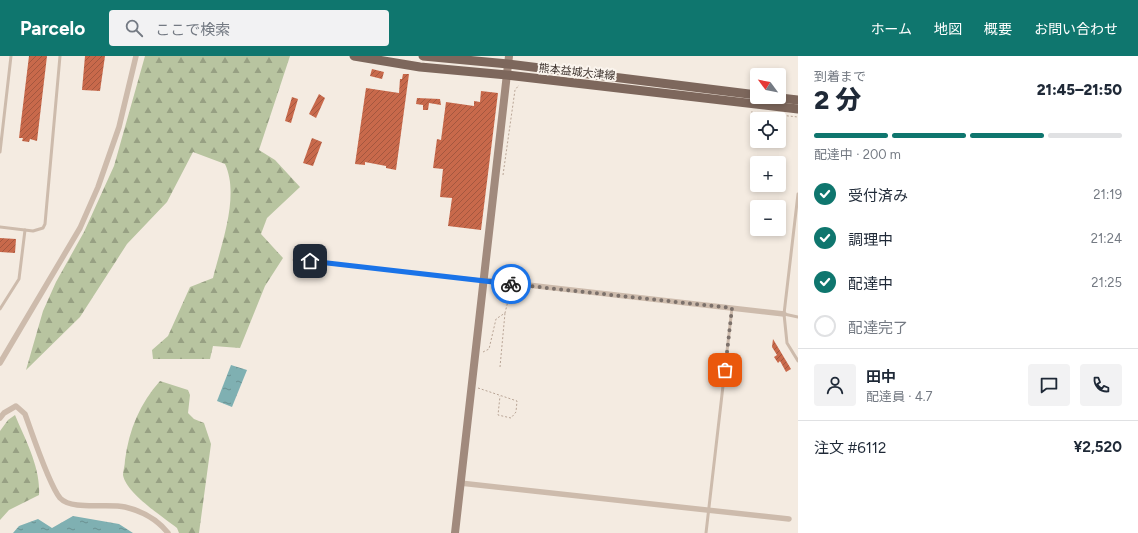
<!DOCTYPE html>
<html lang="ja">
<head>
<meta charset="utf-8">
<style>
	:root { --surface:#fff; --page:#f2f2f3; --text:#1f2937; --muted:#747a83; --line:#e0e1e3; --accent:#0f766e }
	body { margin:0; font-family:Figtree,"Noto Sans JP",sans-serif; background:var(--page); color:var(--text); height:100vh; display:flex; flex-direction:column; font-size:15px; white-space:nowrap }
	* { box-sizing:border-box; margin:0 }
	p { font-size:13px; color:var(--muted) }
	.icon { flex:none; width:22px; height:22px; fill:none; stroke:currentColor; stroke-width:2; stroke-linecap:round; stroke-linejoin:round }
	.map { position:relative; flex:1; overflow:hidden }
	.sheet { display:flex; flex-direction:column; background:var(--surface); width:340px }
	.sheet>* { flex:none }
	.needle { width:26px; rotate:302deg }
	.fabs { position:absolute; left:750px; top:12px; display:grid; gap:8px }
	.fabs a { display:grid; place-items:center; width:36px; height:36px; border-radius:4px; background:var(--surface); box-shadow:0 2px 6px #0003; font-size:20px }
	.pin { position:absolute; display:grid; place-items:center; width:34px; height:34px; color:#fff; margin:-17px; border-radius:8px; box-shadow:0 2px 6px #0006 }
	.courier { position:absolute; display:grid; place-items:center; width:40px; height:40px; margin:-20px; border:3px solid #1a73e8; border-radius:50%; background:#fff; color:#222; box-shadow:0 1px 5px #0007 }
	.headline em { font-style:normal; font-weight:800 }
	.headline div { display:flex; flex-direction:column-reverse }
	.headline { display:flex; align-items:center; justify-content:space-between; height:68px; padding:0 16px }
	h1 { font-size:26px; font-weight:800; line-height:30px }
	.bar { display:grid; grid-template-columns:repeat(4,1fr); gap:6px 4px; align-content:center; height:48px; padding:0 16px }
	.bar i { height:5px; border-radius:3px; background:var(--line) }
	.bar .selected { background:var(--accent) }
	.bar p { grid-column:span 4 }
	.line { display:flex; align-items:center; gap:10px; padding:0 16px; border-top:1px solid var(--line) }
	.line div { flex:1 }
	.round { display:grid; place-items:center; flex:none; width:42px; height:42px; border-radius:4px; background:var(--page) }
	ol { padding:0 16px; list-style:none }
	li { display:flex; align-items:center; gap:12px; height:44px }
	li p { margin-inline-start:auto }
	li .icon { padding:4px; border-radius:50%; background:var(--accent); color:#fff; stroke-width:4 }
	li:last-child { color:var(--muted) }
	li i { width:22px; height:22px; border:2px solid var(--line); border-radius:50% }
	header { display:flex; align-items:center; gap:24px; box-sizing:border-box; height:56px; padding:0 20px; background:var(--accent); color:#fff }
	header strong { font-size:19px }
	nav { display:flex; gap:22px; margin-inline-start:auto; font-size:14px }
	.search { width:280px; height:36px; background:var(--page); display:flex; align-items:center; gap:10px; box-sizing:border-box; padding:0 14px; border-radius:4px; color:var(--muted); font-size:15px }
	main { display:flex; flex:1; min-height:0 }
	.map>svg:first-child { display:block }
	.forest { fill:url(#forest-firs) }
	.water { fill:url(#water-ripples) }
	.building { fill:url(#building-hatch) }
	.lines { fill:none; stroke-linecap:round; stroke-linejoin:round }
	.path { stroke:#b9a596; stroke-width:1; stroke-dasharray:2 2; stroke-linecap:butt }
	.lane { stroke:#cdbbac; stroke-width:3 }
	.street { stroke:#cdbbac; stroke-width:5.5 }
	.secondary { stroke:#a18a7d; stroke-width:8 }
	.primary { stroke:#7d675c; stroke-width:9 }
	.done { stroke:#7c716b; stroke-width:4; stroke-dasharray:0 7.2 }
	.route { stroke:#1a73e8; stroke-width:5 }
	.labels { text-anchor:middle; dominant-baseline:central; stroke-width:4; stroke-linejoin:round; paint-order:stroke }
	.street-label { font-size:11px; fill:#3b302b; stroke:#fbf5ee }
</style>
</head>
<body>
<header>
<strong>Parcelo</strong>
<div class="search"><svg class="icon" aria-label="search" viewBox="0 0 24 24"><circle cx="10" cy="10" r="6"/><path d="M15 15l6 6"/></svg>ここで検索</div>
<nav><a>ホーム</a><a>地図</a><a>概要</a><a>お問い合わせ</a></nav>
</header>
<main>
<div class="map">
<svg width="798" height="477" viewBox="0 0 798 477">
	<defs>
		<pattern id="forest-firs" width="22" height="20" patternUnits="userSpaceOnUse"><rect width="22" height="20" fill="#b8c4a0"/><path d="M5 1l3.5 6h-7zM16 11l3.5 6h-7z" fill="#97a083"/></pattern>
		<pattern id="water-ripples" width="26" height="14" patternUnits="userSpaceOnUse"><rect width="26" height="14" fill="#7fb0b2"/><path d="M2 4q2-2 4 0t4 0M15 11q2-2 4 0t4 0" fill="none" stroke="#699091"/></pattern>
		<pattern id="building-hatch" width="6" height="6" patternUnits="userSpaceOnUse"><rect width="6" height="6" fill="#c8694b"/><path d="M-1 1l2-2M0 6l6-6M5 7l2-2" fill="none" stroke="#a4573f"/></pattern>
	</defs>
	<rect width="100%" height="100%" fill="#f4ebe1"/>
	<g class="forest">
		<path d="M145,0H290L259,94L275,104L300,131L267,162L261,178L283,202L265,230L240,292L213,290L210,303H153L152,294L168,280L190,231L213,222C221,189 240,140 225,108L193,96L167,146L127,188L80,261L26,314L43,255L56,226L84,176L114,110Z"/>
		<path d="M160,325L188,334L190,339L188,357L194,363L204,367L211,388L199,477H179L177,472C163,461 126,437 123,419C123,415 125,409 125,404C129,374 140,347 160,325Z"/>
		<path d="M15,359C25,383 41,412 39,439L9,454L0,464V375L8,364Z"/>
	</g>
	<g class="water">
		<polygon points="231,309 247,314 232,351 217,345"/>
		<polygon points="73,460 119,468 133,477 13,477 19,470 38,463 52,472"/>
	</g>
	<g class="building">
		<polygon points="29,0 47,0 37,85 30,83 29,86 22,85 23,82 19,82"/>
		<polygon points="85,0 105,0 100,35 82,34"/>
		<polygon points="372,13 384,16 382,23 370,20"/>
		<polygon points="403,18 409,18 396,114 386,112 386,110 365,106 365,109 355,108 366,32 399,37 400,23 402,23"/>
		<polygon points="481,35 498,37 481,174 448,170 452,142 440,141 443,113 433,112 437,83 441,84 446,46 474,50 474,45 480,46"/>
		<polygon points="319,38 325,42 316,62 309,58"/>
		<polygon points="292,41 298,43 291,67 285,65"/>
		<polygon points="417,42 440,43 441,49 429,47 428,54 423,54 423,49 416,48"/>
		<polygon points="312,82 322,86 313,110 303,107"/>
		<polygon points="0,182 16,183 15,197 0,196"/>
		<polygon points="773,283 791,313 786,316 780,305 778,307 774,301 777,299 772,291"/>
	</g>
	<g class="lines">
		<g class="path">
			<polyline points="751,56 798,61"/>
			<polyline points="503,119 515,34 519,29"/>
			<polyline points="483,296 489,293 496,263 505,257 511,233"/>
			<polyline points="500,311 505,257"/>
			<polyline points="478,332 517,345 516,356 511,362 498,359 500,340"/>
		</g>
		<g class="lane">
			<polyline points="0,96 11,0"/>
			<polyline points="798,138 784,258 787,287 798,305"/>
			<polyline points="0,171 33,175 43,172 45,168 60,0"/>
			<polyline points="294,204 482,224"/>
			<polyline points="0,253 19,223 25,174"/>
			<polyline points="784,258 798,261"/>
			<polyline points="706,477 732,252"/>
		</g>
		<g class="street">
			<polyline points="484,224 784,258"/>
			<polyline points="0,307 80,172 98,131 119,71 136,0"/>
			<path d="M0,362L4,357L16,350L25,358C32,377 49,429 60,442C72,455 107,447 125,451C142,455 157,463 168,477"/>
			<polyline points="460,427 789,463"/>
		</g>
		<polyline class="secondary" points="455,477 509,0"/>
		<g class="primary">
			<polyline points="354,0 420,11 507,19 798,53"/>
			<polyline points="423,0 508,8 757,39"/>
			<polyline points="772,41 798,44"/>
		</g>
	</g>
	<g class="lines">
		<polyline class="done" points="511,228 732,252 725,314"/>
		<polyline class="route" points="310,205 511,228"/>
	</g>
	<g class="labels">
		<g class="street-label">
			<text transform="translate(577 16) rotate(6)">熊本益城大津線</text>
		</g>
	</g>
</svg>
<div class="fabs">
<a><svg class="needle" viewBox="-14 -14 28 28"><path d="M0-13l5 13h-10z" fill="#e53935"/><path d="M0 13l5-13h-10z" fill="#747a83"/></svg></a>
<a><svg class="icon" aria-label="locate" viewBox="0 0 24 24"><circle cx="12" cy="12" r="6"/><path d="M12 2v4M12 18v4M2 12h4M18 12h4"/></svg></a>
<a>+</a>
<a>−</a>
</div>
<div class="pin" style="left:725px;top:314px;background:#ea580c"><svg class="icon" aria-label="bag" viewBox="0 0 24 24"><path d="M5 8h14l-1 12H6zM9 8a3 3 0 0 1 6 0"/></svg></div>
<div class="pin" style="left:310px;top:205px;background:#1f2937"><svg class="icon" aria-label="home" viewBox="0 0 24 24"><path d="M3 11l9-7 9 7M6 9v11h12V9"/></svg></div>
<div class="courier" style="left:511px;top:228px"><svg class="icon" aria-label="bike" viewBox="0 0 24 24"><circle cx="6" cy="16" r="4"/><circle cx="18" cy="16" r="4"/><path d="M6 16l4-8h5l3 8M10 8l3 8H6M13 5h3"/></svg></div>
</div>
<section class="sheet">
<div class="headline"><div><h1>2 分</h1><p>到着まで</p></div><em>21:45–21:50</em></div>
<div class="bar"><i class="selected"></i><i class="selected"></i><i class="selected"></i><i></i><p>配達中 · 200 m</p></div>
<ol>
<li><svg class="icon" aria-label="check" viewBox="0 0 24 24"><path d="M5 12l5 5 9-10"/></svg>受付済み<p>21:19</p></li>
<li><svg class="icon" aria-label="check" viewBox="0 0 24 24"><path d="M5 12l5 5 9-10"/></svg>調理中<p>21:24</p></li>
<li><svg class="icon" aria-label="check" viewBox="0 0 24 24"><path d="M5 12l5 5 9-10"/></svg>配達中<p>21:25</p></li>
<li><i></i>配達完了</li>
</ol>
<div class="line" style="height:72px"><a class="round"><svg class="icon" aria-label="person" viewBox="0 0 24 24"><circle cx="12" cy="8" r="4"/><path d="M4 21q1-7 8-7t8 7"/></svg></a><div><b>田中</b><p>配達員 · 4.7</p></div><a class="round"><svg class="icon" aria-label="chat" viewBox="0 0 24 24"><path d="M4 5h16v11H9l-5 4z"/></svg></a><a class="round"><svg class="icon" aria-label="phone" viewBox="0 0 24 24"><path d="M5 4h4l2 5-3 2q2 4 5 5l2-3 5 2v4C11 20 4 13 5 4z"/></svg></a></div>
<div class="line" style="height:52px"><div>注文 #6112</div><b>¥2,520</b></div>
</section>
</main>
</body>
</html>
